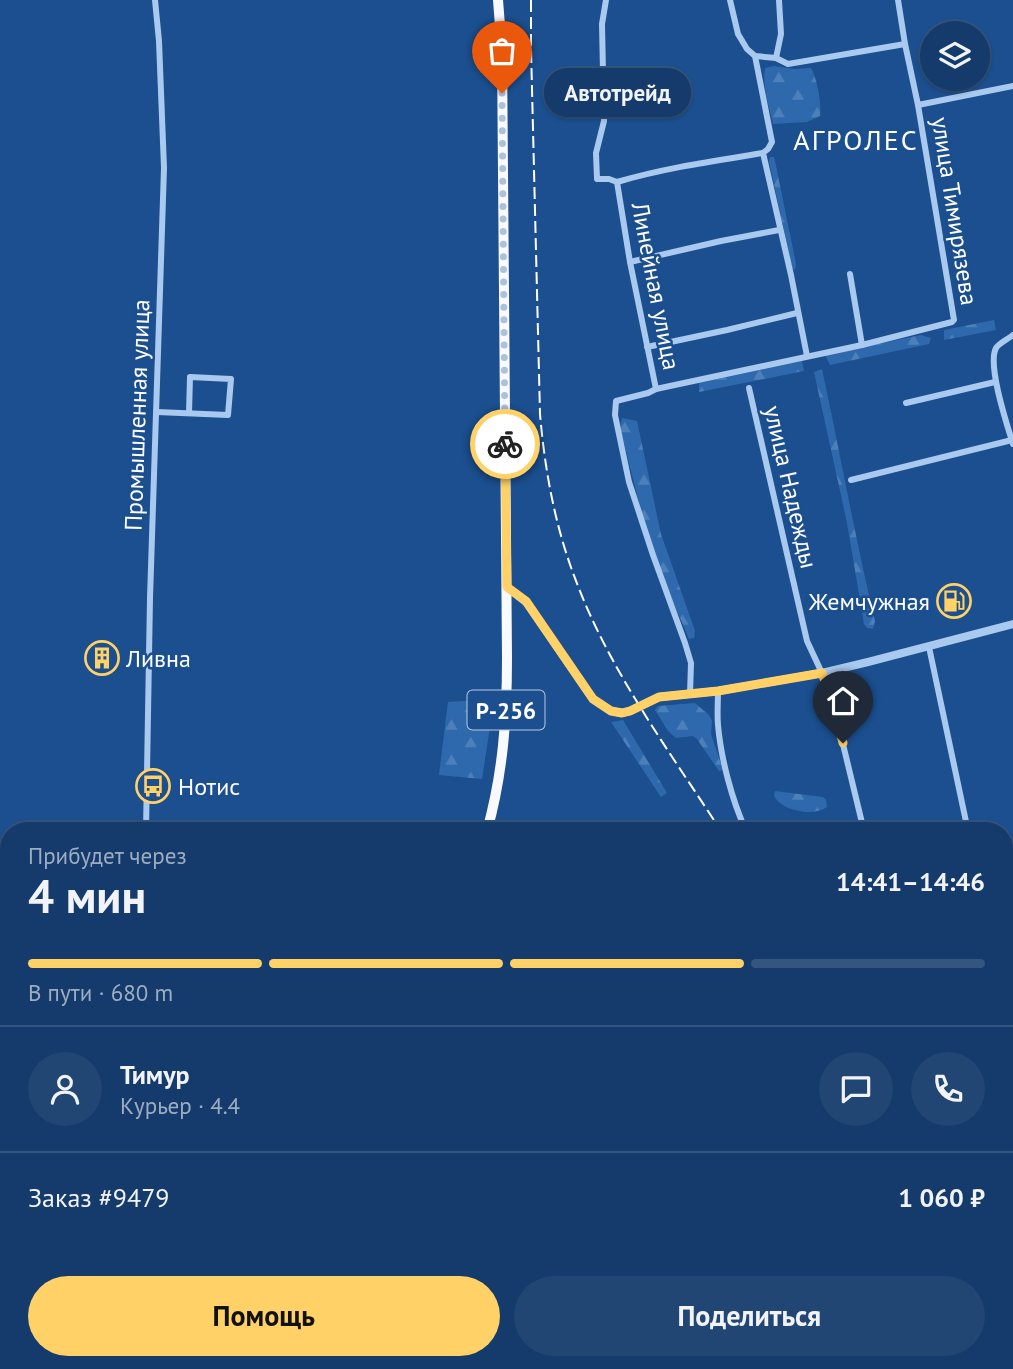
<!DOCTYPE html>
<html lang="ru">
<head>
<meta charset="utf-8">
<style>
	:root { --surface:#143b6b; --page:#214673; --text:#f1f3f6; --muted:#9dadc1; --line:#33557e; --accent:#ffd166 }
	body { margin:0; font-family:"PT Sans",sans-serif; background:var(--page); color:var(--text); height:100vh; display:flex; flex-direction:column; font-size:26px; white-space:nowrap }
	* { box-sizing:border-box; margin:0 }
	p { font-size:23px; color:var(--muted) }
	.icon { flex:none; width:38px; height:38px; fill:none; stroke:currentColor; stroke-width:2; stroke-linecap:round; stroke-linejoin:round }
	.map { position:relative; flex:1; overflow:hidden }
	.panel { position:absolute; left:0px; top:822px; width:1013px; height:548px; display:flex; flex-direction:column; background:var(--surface); border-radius:28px 28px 0 0; box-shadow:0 2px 5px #0004,0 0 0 2px var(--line) }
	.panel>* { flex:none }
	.tools { position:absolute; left:920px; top:21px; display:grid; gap:14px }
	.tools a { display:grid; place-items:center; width:70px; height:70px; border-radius:50%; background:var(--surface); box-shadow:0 2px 5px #0004,0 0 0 2px var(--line); font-size:35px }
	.pin { position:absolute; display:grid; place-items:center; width:60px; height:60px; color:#fff; margin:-72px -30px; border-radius:50% 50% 50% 0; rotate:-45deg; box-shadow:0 0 7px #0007 }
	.pin .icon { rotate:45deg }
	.courier { position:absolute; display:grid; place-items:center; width:70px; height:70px; margin:-35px; border:5px solid #ffd166; border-radius:50%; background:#fff; color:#222; box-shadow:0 2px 9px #0007 }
	.bubble { position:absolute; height:49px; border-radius:24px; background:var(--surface); box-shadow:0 2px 5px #0004,0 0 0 2px var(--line); font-size:23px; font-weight:700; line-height:49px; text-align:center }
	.headline em { font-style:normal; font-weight:700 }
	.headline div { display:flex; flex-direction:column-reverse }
	.headline { display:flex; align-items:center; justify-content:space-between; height:119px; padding:0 28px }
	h1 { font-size:46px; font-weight:700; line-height:52px }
	.bar { display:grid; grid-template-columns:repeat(4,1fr); gap:10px 7px; align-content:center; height:84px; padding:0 28px }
	.bar i { height:9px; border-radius:5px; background:var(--line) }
	.bar .on { background:var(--accent) }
	.bar p { grid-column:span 4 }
	.line { display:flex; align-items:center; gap:18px; padding:0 28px; border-top:2px solid var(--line) }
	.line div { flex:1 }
	.round { display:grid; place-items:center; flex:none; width:74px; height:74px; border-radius:37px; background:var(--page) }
	.cta { display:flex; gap:14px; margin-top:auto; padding:14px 28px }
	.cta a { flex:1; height:80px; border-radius:42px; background:var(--accent); color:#111; font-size:28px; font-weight:700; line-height:80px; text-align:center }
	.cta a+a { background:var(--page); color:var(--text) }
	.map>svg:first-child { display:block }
	.green { fill:#2e69ad }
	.forest { fill:url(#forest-firs) }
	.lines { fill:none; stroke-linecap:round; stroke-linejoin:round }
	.minor { stroke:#a9c9ee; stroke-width:6 }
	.tertiary { stroke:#a9c9ee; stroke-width:8 }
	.trunk { stroke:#f8faff; stroke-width:10 }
	.rail { stroke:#fff; stroke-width:2; stroke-dasharray:12 5; stroke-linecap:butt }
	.done { stroke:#afc1d8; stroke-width:7; stroke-dasharray:0 12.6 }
	.route { stroke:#ffd166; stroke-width:9 }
	.labels { text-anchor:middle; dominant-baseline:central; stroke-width:5; stroke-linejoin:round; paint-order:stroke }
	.shield { fill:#1b4f8f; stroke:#bbcadd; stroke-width:2 }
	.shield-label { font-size:23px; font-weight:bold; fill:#fff }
	.street-label { font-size:24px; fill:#fff; stroke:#1b4f8f }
	.poi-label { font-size:24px; fill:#fff; stroke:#1b4f8f; text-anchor:start }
	.quarter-label { font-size:28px; letter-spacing:2px; fill:#fff; stroke:#1b4f8f }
</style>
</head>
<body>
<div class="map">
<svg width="1013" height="1369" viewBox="0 0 1013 1369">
	<defs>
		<pattern id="forest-firs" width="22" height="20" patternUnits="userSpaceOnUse" patternTransform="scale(1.75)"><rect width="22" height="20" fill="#2e69ad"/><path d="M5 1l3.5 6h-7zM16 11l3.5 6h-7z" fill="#4d80b9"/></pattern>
	</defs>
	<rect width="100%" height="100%" fill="#1b4f8f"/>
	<g class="green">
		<polygon points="15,1362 114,1362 106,1369 7,1369"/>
		<rect x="752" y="1362" width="41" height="7"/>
	</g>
	<g class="forest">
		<path d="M774,66L794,69L811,68C817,78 822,105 820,116L807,122L773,124C769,106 762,87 765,68Z"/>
		<polygon points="770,157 774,157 775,161 796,264 795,270 792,268 769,161"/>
		<polygon points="994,320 996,330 944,340 944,330"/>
		<polygon points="921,335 931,338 929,344 830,365 825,355"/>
		<polygon points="802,361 804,371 699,392 699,383"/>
		<path d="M822,369C840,453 855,537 875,621L873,629L867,628L864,624L847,523L814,372Z"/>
		<polygon points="622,418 637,421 661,534 695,631 694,638 689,639 651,550 620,427"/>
		<polygon points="479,700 492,714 482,779 439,775 448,702"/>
		<polygon points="695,703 709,715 712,721 711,734 723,770 719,771 697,739 693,736 676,738 668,731 655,710 658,706"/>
		<polygon points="623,720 667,793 661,797 611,722"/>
		<path d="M775,791L823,797L826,800L827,807C813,817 782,811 774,796Z"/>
		<polygon points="1013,983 1013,1127 1005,1129 1005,1108 1011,1105 1007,1094 1005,1092 1005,985"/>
		<polygon points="1005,1234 1013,1276 1013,1331 1005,1286"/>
		<polygon points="9,1271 9,1327 0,1335 0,1278"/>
		<polygon points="386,1362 444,1362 447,1369 386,1369"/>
		<polygon points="793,1362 898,1362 897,1369 793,1369"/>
	</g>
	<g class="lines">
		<g class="minor">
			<polyline points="606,0 602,24 604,121 596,153 597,179 609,179 617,182 630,262 656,389"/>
			<polyline points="730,0 738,34 747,49 755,56 776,58 788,64 905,44"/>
			<polyline points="755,56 772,142 768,149 763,153 791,275 807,356"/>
			<polyline points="776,58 781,34 779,0"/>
			<polyline points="918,105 1013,86"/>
			<path d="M617,182C664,168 714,161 763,153"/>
			<polyline points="630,262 721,241 779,230"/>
			<polyline points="850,274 862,345"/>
			<path d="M1013,335C1008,339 999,343 996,348C987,365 1007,425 1013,444"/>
			<polyline points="647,347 727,330 797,313"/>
			<polyline points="749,388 807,641 828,686 833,703 864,831"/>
			<polyline points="906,403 995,382"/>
			<polyline points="157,412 228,415 231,379 190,377 189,413"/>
			<polyline points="851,480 1012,440"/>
			<polyline points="929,647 968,831"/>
			<path d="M718,691C718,702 717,714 718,725C721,759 732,800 746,831"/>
			<polyline points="690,694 691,663 685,643 653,555 629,482 615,415 616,401 648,393 656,389 862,345 952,322 954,320 918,105 905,44 898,0"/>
			<polyline points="146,831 150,598 164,168 159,41 155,0"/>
			<polyline points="1004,905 1013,904"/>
			<polyline points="0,1144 9,1137"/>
			<polyline points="452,1362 452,1369"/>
			<polyline points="952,1369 952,1362"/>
		</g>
		<polyline class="tertiary" points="507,587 526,602 593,699 611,711 622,713 630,711 659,697 718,691 822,673 868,662 1013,624"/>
		<g class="trunk">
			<path d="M487,831C503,773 507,719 507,658L502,51L498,0"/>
			<polyline points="0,1357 9,1349"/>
		</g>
		<g class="rail">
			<path d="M531,0V48L540,414C545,473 556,531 578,586C612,674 670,752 721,831"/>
			<polyline points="922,1362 922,1369"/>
		</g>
	</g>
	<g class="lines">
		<polyline class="done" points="502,93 505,444"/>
		<polyline class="route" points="505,444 507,587 526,601 593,699 611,711 622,713 630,711 659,697 718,691 822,673 833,703 843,743"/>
	</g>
	<defs>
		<g id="fuel-ring" transform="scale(1.75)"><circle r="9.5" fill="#1b4f8f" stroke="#ffd166" stroke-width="1.5"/><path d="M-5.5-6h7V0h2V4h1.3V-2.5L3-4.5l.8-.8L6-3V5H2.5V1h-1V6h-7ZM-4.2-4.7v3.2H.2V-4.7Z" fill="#ffd166"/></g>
		<g id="building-ring" transform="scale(1.75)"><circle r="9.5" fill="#1b4f8f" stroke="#ffd166" stroke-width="1.5"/><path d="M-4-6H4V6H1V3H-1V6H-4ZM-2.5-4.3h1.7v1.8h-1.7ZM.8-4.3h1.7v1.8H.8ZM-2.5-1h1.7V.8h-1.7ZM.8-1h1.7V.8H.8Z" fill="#ffd166"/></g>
		<g id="bus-ring" transform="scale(1.75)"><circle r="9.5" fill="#1b4f8f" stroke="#ffd166" stroke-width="1.5"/><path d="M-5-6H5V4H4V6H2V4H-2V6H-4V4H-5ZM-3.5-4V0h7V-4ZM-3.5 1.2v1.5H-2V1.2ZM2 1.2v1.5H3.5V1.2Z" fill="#ffd166"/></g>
	</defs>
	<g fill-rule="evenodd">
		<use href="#fuel-ring" x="954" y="601"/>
		<use href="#building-ring" x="102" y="658"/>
		<use href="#bus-ring" x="153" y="786"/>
	</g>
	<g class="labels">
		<rect class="shield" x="467.5" y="690.5" width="77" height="39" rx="5"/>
		<g class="shield-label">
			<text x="506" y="710">Р-256</text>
		</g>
		<g class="street-label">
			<text transform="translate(955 211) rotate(81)">улица Тимирязева</text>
			<text transform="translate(656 286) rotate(79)">Линейная улица</text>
			<text transform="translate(137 415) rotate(-88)">Промышленная улица</text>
			<text transform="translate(791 487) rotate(77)">улица Надежды</text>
		</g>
		<g class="poi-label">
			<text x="930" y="601" text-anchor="end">Жемчужная</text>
			<text x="126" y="658">Ливна</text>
			<text x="178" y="786">Нотис</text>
		</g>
		<g class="quarter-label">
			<text x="856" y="139">АГРОЛЕС</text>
		</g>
	</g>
</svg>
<div class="tools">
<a><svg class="icon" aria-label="layers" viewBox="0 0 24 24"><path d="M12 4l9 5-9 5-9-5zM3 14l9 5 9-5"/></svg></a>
</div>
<div class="pin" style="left:502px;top:93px;background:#ea580c"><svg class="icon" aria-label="bag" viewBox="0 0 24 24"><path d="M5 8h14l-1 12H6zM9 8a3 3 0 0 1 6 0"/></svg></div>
<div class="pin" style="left:843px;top:743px;background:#1f2937"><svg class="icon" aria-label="home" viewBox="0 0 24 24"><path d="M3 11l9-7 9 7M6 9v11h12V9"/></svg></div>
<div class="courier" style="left:505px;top:444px"><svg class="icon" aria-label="bike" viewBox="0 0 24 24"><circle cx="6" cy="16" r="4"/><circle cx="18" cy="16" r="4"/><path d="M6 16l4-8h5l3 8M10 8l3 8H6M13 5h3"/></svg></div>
<div class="bubble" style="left:544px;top:68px;width:147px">Автотрейд</div>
<section class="panel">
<div class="headline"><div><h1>4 мин</h1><p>Прибудет через</p></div><em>14:41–14:46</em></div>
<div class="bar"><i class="on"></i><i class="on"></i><i class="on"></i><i></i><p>В пути · 680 m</p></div>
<div class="line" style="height:126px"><a class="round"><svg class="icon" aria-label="person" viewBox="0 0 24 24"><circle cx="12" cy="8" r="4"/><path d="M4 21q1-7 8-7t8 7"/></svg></a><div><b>Тимур</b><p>Курьер · 4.4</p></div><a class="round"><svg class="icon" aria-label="chat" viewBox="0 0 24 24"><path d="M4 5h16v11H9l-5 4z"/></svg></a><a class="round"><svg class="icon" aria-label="phone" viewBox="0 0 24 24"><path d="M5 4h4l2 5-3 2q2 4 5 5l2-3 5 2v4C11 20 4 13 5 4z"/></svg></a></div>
<div class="line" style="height:91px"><div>Заказ #9479</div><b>1 060 ₽</b></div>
<div class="cta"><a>Помощь</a><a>Поделиться</a></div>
</section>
</div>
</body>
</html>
